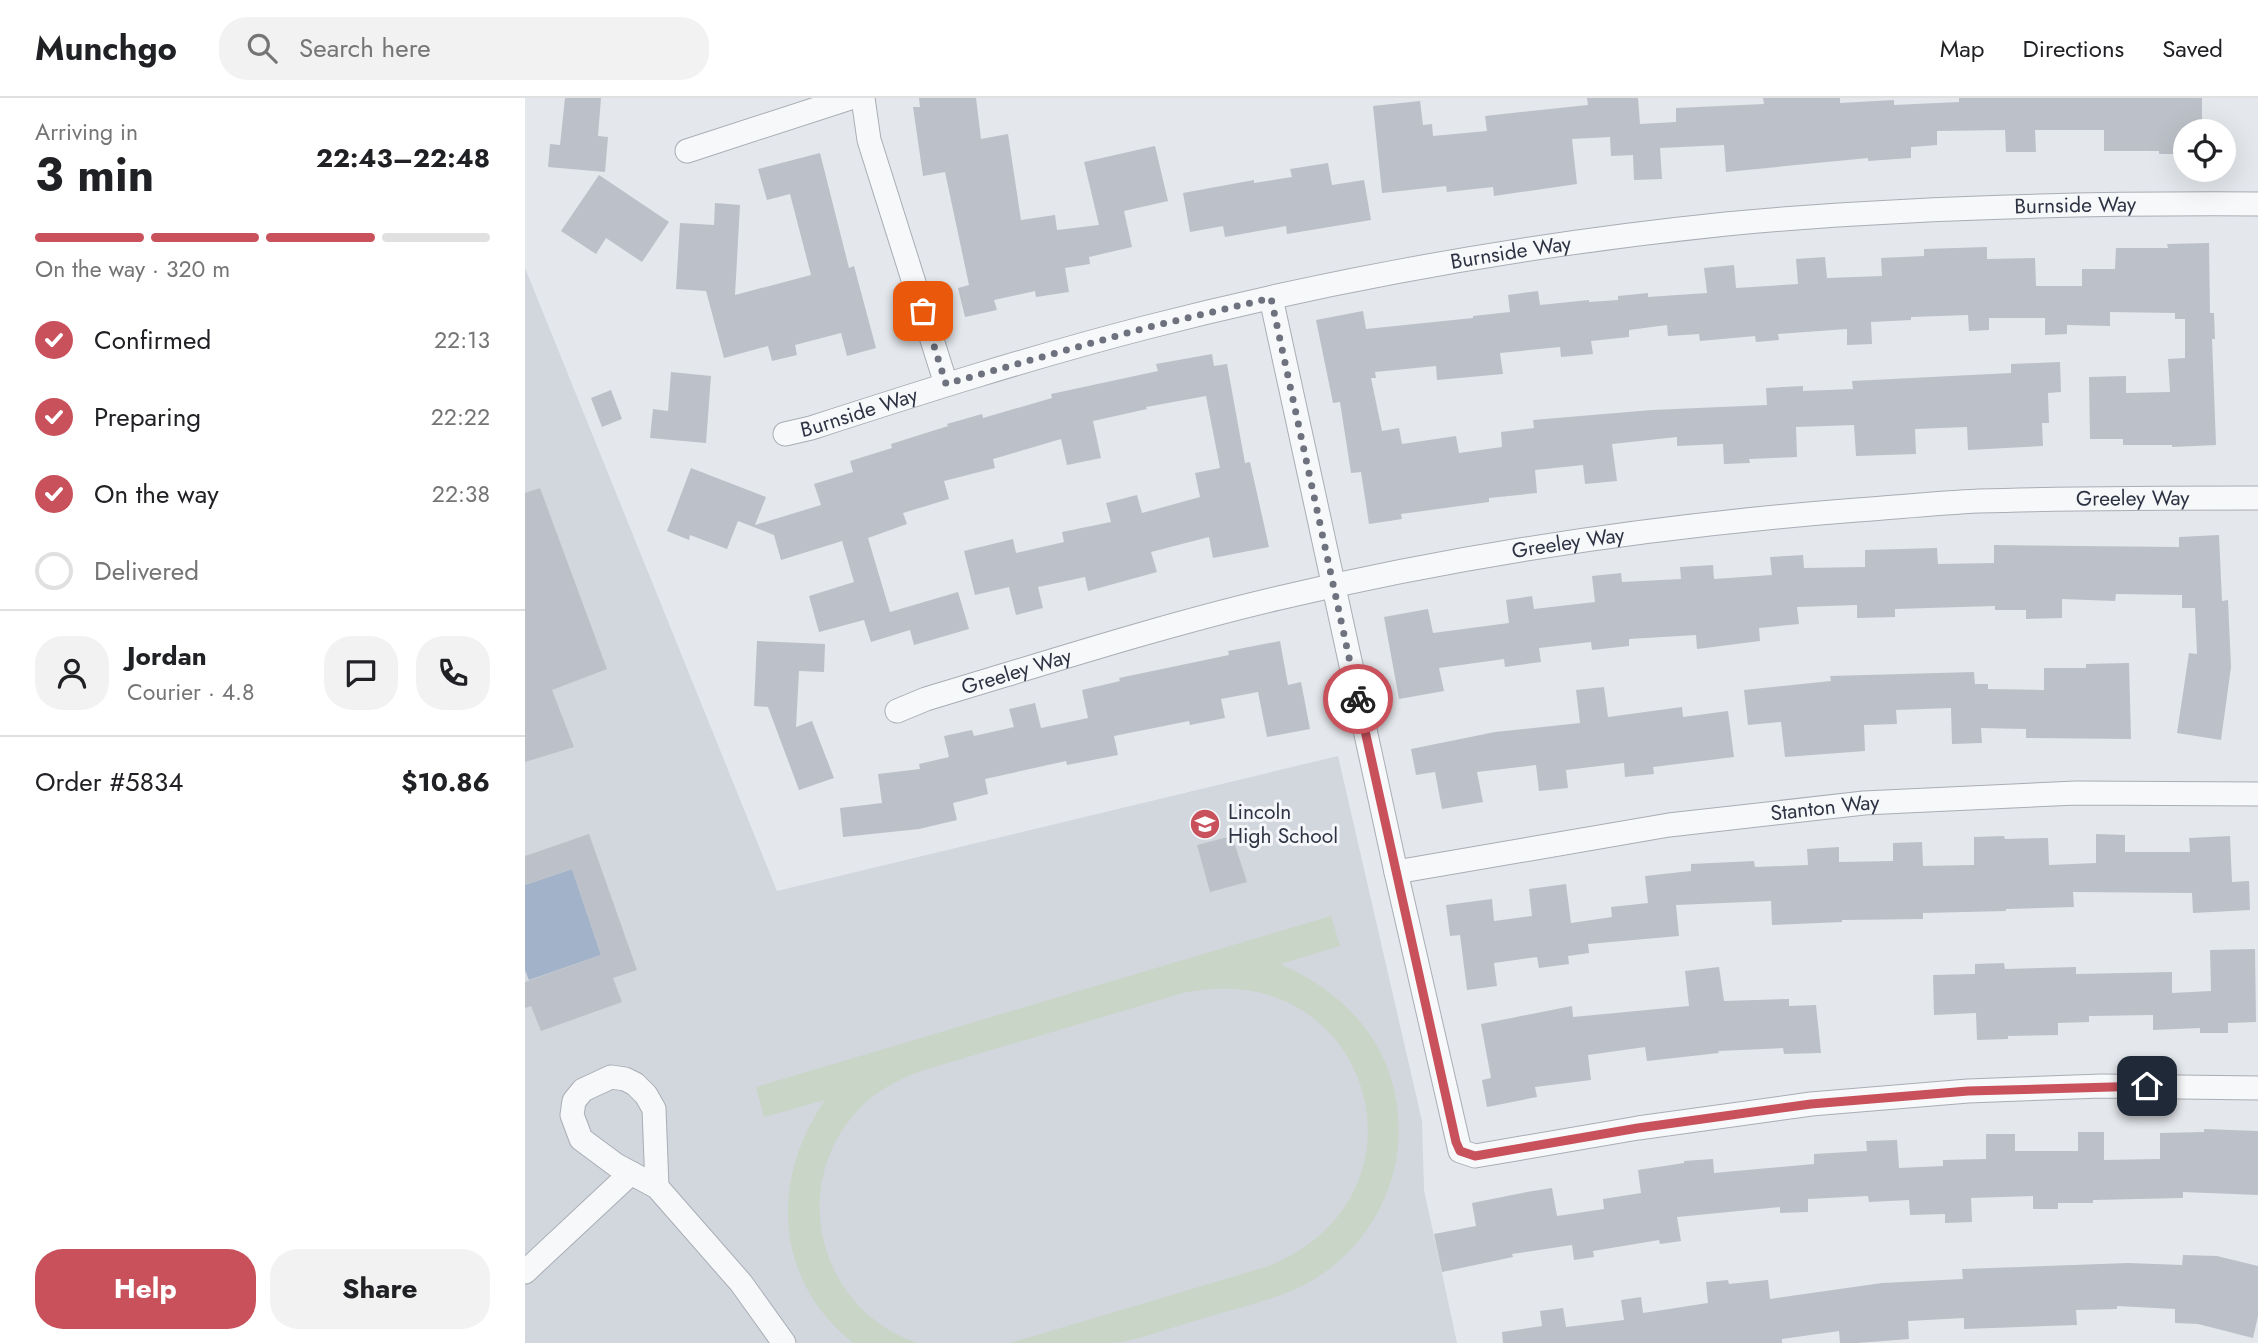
<!DOCTYPE html>
<html lang="en">
<head>
<meta charset="utf-8">
<style>
	:root { --surface:#fff; --page:#f2f2f2; --text:#202124; --muted:#757577; --line:#e0e0e0; --accent:#c8515c }
	body { margin:0; font-family:Jost,sans-serif; background:var(--page); color:var(--text); height:100vh; display:flex; flex-direction:column; font-size:26px; white-space:nowrap }
	* { box-sizing:border-box; margin:0 }
	p { font-size:23px; color:var(--muted) }
	.icon { flex:none; width:38px; height:38px; fill:none; stroke:currentColor; stroke-width:2; stroke-linecap:round; stroke-linejoin:round }
	.map { position:relative; flex:1; overflow:hidden }
	.details { display:flex; flex-direction:column; background:var(--surface); width:525px }
	.details>* { flex:none }
	.tools { position:absolute; left:1648px; top:21px; display:grid; gap:14px }
	.tools a { display:grid; place-items:center; width:63px; height:63px; border-radius:50%; background:var(--surface); box-shadow:0 7px 28px #0002; font-size:35px }
	.pin { position:absolute; display:grid; place-items:center; width:60px; height:60px; color:#fff; margin:-30px; border-radius:14px; box-shadow:0 4px 10px #0006 }
	.courier { position:absolute; display:grid; place-items:center; width:70px; height:70px; margin:-35px; border:5px solid #c8515c; border-radius:50%; background:#fff; color:#222; box-shadow:0 2px 9px #0007 }
	.head em { font-style:normal; font-weight:700 }
	.head div { display:flex; flex-direction:column-reverse }
	.head { display:flex; align-items:center; justify-content:space-between; height:119px; padding:0 35px }
	h1 { font-size:46px; font-weight:700; line-height:52px }
	.bar { display:grid; grid-template-columns:repeat(4,1fr); gap:10px 7px; align-content:center; height:84px; padding:0 35px }
	.bar i { height:9px; border-radius:5px; background:var(--line) }
	.bar .on { background:var(--accent) }
	.bar p { grid-column:span 4 }
	.line { display:flex; align-items:center; gap:18px; padding:0 35px; border-top:2px solid var(--line) }
	.line div { flex:1 }
	.round { display:grid; place-items:center; flex:none; width:74px; height:74px; border-radius:28px; background:var(--page) }
	ol { padding:0 35px; list-style:none }
	li { display:flex; align-items:center; gap:21px; height:77px }
	li p { margin-inline-start:auto }
	li .icon { padding:7px; border-radius:50%; background:var(--accent); color:#fff; stroke-width:4 }
	li:last-child { color:var(--muted) }
	li i { width:38px; height:38px; border:4px solid var(--line); border-radius:50% }
	.primary-button { display:flex; gap:14px; margin-top:auto; padding:14px 35px }
	.primary-button a { flex:1; height:80px; border-radius:28px; background:var(--accent); color:#fff; font-size:28px; font-weight:700; line-height:80px; text-align:center }
	.primary-button a+a { background:var(--page); color:var(--text) }
	header { display:flex; align-items:center; gap:42px; box-sizing:border-box; height:98px; padding:0 35px; background:var(--surface); border-bottom:2px solid var(--line) }
	header strong { font-size:33px }
	nav { display:flex; gap:38px; margin-inline-start:auto; font-size:24px }
	.search { width:490px; height:63px; background:var(--page); display:flex; align-items:center; gap:18px; box-sizing:border-box; padding:0 24px; border-radius:28px; color:var(--muted); font-size:26px }
	main { display:flex; flex:1; min-height:0 }
	.map>svg:first-child { display:block }
	.built { fill:#d2d6dd }
	.green { fill:#c9d5c6 }
	.water { fill:#a2b2c9 }
	.building { fill:#bcc0c8 }
	.lines { fill:none; stroke-linecap:round; stroke-linejoin:round }
	.minor-casing { stroke:#a9adb5; stroke-width:25 }
	.minor { stroke:#f7f8fa; stroke-width:23 }
	.done { stroke:#6d727e; stroke-width:7; stroke-dasharray:0 12.6 }
	.route { stroke:#c8515c; stroke-width:9 }
	.labels { text-anchor:middle; dominant-baseline:central; stroke-width:6; stroke-linejoin:round; paint-order:stroke }
	.street-label { font-size:21px; fill:#2d3343; stroke:#f4f6f9 }
	.poi-label { font-size:21px; fill:#2d3343; stroke:#f4f6f9; text-anchor:start }
</style>
</head>
<body>
<header>
<strong>Munchgo</strong>
<div class="search"><svg class="icon" aria-label="search" viewBox="0 0 24 24"><circle cx="10" cy="10" r="6"/><path d="M15 15l6 6"/></svg>Search here</div>
<nav><a>Map</a><a>Directions</a><a>Saved</a></nav>
</header>
<main>
<section class="details">
<div class="head"><div><h1>3 min</h1><p>Arriving in</p></div><em>22:43–22:48</em></div>
<div class="bar"><i class="on"></i><i class="on"></i><i class="on"></i><i></i><p>On the way · 320 m</p></div>
<ol>
<li><svg class="icon" aria-label="check" viewBox="0 0 24 24"><path d="M5 12l5 5 9-10"/></svg>Confirmed<p>22:13</p></li>
<li><svg class="icon" aria-label="check" viewBox="0 0 24 24"><path d="M5 12l5 5 9-10"/></svg>Preparing<p>22:22</p></li>
<li><svg class="icon" aria-label="check" viewBox="0 0 24 24"><path d="M5 12l5 5 9-10"/></svg>On the way<p>22:38</p></li>
<li><i></i>Delivered</li>
</ol>
<div class="line" style="height:126px"><a class="round"><svg class="icon" aria-label="person" viewBox="0 0 24 24"><circle cx="12" cy="8" r="4"/><path d="M4 21q1-7 8-7t8 7"/></svg></a><div><b>Jordan</b><p>Courier · 4.8</p></div><a class="round"><svg class="icon" aria-label="chat" viewBox="0 0 24 24"><path d="M4 5h16v11H9l-5 4z"/></svg></a><a class="round"><svg class="icon" aria-label="phone" viewBox="0 0 24 24"><path d="M5 4h4l2 5-3 2q2 4 5 5l2-3 5 2v4C11 20 4 13 5 4z"/></svg></a></div>
<div class="line" style="height:91px"><div>Order #5834</div><b>$10.86</b></div>
<div class="primary-button"><a>Help</a><a>Share</a></div>
</section>
<div class="map">
<svg width="1733" height="1245" viewBox="0 0 1733 1245">
	<rect width="100%" height="100%" fill="#e4e7eb"/>
	<polygon class="built" points="0,170 252,793 813,658 897,1023 899,1092 932,1245 0,1245"/>
	<path class="green" d="M806,818L815,848L755,866C812,891 857,933 870,996C886,1073 849,1150 779,1187C749,1202 715,1209 683,1219C654,1227 625,1238 596,1244C585,1245 571,1245 559,1245C534,1245 510,1245 485,1245L741,1169C919,1100 846,855 658,895L396,973C373,982 350,993 333,1012C262,1089 294,1211 392,1245H328C249,1182 245,1082 300,1002L239,1019L231,989Z"/>
	<polygon class="water" points="47,771 76,857 4,882 0,872 0,787"/>
	<g class="building">
		<polygon points="40,0 76,0 73,38 83,39 80,74 23,69 25,46 35,47"/>
		<polygon points="394,0 451,0 456,41 483,36 496,122 530,117 532,132 574,127 559,64 630,48 643,103 599,113 607,149 564,159 565,166 540,170 544,194 511,199 510,193 469,202 472,212 440,219 433,190 444,187 420,74 398,78 388,9 395,9"/>
		<polygon points="1062,0 1113,0 1115,26 1151,24 1151,10 1239,6 1238,0 1315,0 1315,5 1369,2 1369,7 1434,4 1434,0 1677,0 1677,33 1661,33 1661,56 1634,56 1634,53 1579,53 1579,32 1510,32 1511,54 1481,54 1480,32 1412,33 1412,47 1386,49 1386,60 1343,63 1343,60 1201,74 1199,47 1135,50 1137,81 1109,82 1108,57 1086,58 1085,39 1047,41 1052,86 969,98 968,89 922,94 921,88 857,95 848,8 895,3 898,27 907,26 908,38 962,33 960,18 1063,7"/>
		<polygon points="295,55 324,170 329,168 351,250 322,258 316,235 270,247 272,257 247,263 243,248 199,260 181,193 151,191 155,125 189,127 190,105 215,107 210,197 286,177 265,96 242,102 233,71"/>
		<polygon points="803,65 807,87 839,82 846,122 762,136 761,128 700,139 698,128 665,134 658,95 729,82 729,85 767,79 765,71"/>
		<polygon points="74,77 144,124 117,164 81,140 71,156 36,133"/>
		<polygon points="1684,145 1685,215 1689,215 1690,241 1687,241 1691,347 1647,349 1647,347 1598,347 1598,341 1565,341 1564,279 1601,278 1601,295 1645,294 1643,261 1660,260 1660,221 1650,221 1650,215 1585,214 1585,228 1542,227 1542,236 1520,237 1520,220 1464,220 1464,232 1444,233 1443,217 1386,219 1386,222 1346,224 1347,246 1322,247 1322,231 1253,236 1254,242 1231,244 1230,238 1175,243 1174,236 1143,238 1142,227 1104,232 1104,239 1066,243 1068,256 1036,259 1035,249 975,255 978,276 912,282 911,268 850,274 851,280 846,280 857,333 874,330 877,346 931,338 934,355 977,349 976,334 1009,330 1008,322 1127,312 1242,307 1241,290 1278,288 1278,293 1328,291 1327,283 1486,275 1486,266 1535,264 1536,294 1523,295 1524,325 1517,325 1518,348 1443,352 1442,329 1390,331 1391,356 1331,358 1329,327 1271,329 1272,359 1224,361 1225,365 1199,366 1198,346 1152,348 1152,339 1087,346 1092,383 1060,386 1058,367 1010,372 1012,395 964,400 964,404 876,416 877,421 844,426 836,374 826,375 815,304 808,305 791,222 838,213 841,231 948,220 948,218 985,214 983,197 1013,193 1015,207 1064,202 1064,204 1093,202 1093,198 1123,195 1123,199 1182,195 1179,170 1209,167 1211,190 1273,186 1271,161 1300,159 1302,180 1357,178 1356,160 1399,158 1399,151 1462,149 1462,161 1510,160 1511,188 1557,188 1557,171 1590,171 1591,150 1643,150 1642,146"/>
		<polygon points="687,256 689,268 702,266 720,365 725,364 744,449 688,460 684,439 626,454 632,474 563,493 560,479 513,489 518,510 491,517 484,489 450,497 439,453 488,441 491,455 539,444 537,434 586,424 581,405 612,397 617,415 675,399 670,375 695,370 681,298 621,309 622,311 568,323 576,360 542,367 536,341 468,361 470,370 419,383 424,401 378,415 382,426 343,440 365,514 433,494 444,531 389,547 385,532 346,544 339,522 294,534 284,498 329,484 317,443 256,462 249,437 213,423 202,451 165,437 164,442 142,433 166,370 241,399 230,427 296,407 289,386 328,374 325,363 367,350 366,346 423,328 422,326 457,316 458,320 527,300 526,296 633,273 631,266"/>
		<polygon points="146,274 186,278 181,345 125,340 128,311 143,313"/>
		<polygon points="86,292 97,321 77,329 66,300"/>
		<polygon points="15,390 82,571 27,592 49,649 0,664 0,395"/>
		<polygon points="1694,437 1697,503 1703,502 1706,569 1696,642 1652,635 1664,555 1672,556 1670,510 1657,510 1657,497 1591,496 1590,503 1537,501 1537,520 1501,521 1501,512 1470,512 1470,508 1370,511 1370,519 1332,520 1332,507 1272,509 1274,526 1234,530 1235,543 1172,551 1171,537 1104,541 1104,548 1067,552 1066,544 1014,550 1016,564 980,569 979,561 914,570 919,593 874,601 859,519 903,511 908,535 984,525 981,502 1007,498 1009,511 1070,504 1067,478 1096,475 1097,484 1156,481 1155,469 1188,467 1189,481 1247,477 1245,459 1278,457 1279,470 1340,469 1340,452 1412,450 1413,466 1469,465 1469,447 1654,449 1654,439"/>
		<polygon points="232,543 300,546 299,574 274,573 271,629 287,623 309,680 274,692 243,609 229,608"/>
		<polygon points="755,543 763,587 776,584 785,631 742,639 733,594 696,601 700,620 665,627 664,623 589,638 593,657 542,667 541,663 460,681 463,696 428,705 432,722 394,731 318,739 315,710 357,705 353,676 395,671 394,666 424,659 419,638 447,632 449,638 489,629 484,611 510,605 516,630 563,620 557,592 595,583 594,580 704,557 703,553"/>
		<polygon points="1604,565 1606,641 1501,640 1501,631 1456,630 1457,645 1427,646 1426,610 1371,612 1372,626 1339,627 1340,653 1260,659 1256,624 1223,627 1219,592 1306,583 1305,578 1449,574 1450,586 1463,586 1463,591 1519,592 1519,570 1561,570 1561,566"/>
		<polygon points="1079,589 1083,619 1157,609 1158,619 1203,613 1209,659 1128,669 1129,676 1100,679 1099,665 1041,672 1043,690 1014,693 1011,667 952,674 958,704 917,711 910,674 891,677 886,651 970,634 1055,625 1051,592"/>
		<polygon points="64,736 112,872 88,880 97,904 16,933 6,908 0,910 0,884 76,857 47,771 0,787 0,758"/>
		<polygon points="1571,736 1600,737 1600,754 1665,754 1664,740 1705,738 1707,784 1724,783 1725,812 1668,815 1667,795 1548,794 1549,809 1481,811 1481,813 1398,815 1398,821 1317,822 1317,824 1247,827 1246,803 1151,807 1154,838 1063,846 1064,855 1043,858 1044,866 1014,870 1012,859 969,865 972,888 942,892 935,837 925,838 921,807 967,801 969,823 1007,818 1004,791 1041,786 1046,825 1087,819 1086,809 1123,805 1120,778 1166,773 1166,766 1229,763 1230,769 1283,767 1282,751 1314,749 1314,764 1368,763 1368,745 1397,744 1398,768 1449,767 1449,739 1479,738 1480,741 1523,740 1524,767 1571,765"/>
		<polygon points="707,738 722,784 685,794 672,747"/>
		<polygon points="1730,851 1731,924 1703,925 1703,935 1675,935 1675,930 1628,932 1628,917 1564,918 1564,924 1533,925 1533,937 1483,938 1483,941 1452,942 1451,915 1409,917 1408,877 1450,876 1450,866 1479,865 1480,871 1551,869 1551,876 1647,874 1647,895 1686,893 1685,852"/>
		<polygon points="1194,869 1199,903 1264,901 1264,908 1291,907 1296,955 1259,956 1258,950 1193,953 1194,955 1122,963 1120,949 1063,957 1066,982 1010,989 1012,999 962,1009 957,982 966,980 956,926 1047,908 1048,919 1164,908 1160,873"/>
		<polygon points="1679,1031 1733,1033 1733,1097 1658,1094 1658,1100 1568,1102 1568,1105 1533,1105 1533,1111 1508,1111 1508,1098 1446,1100 1447,1124 1420,1125 1420,1116 1385,1117 1384,1102 1344,1104 1343,1098 1283,1101 1283,1114 1255,1115 1255,1109 1152,1119 1156,1143 1135,1146 1134,1142 1068,1153 1069,1159 1049,1162 1047,1147 987,1156 988,1159 917,1174 909,1136 951,1128 947,1105 1002,1094 1027,1090 1032,1118 1079,1111 1078,1101 1116,1095 1113,1072 1159,1065 1159,1063 1188,1061 1189,1075 1289,1066 1289,1056 1342,1053 1341,1043 1372,1042 1374,1070 1418,1068 1418,1062 1461,1061 1461,1036 1490,1036 1490,1053 1553,1053 1553,1034 1579,1034 1579,1062 1635,1061 1635,1035 1679,1034"/>
		<polygon points="1658,1157 1692,1158 1733,1168 1733,1218 1728,1240 1673,1226 1650,1225 1650,1211 1592,1208 1592,1211 1551,1212 1552,1227 1439,1231 1439,1220 1383,1223 1384,1241 1332,1245 1315,1245 1314,1233 1257,1241 1257,1245 978,1245 977,1234 1017,1228 1015,1213 1038,1210 1041,1229 1099,1222 1096,1202 1116,1199 1118,1215 1183,1205 1181,1184 1203,1182 1204,1186 1243,1182 1245,1201 1357,1185 1438,1181 1437,1171 1603,1165 1657,1167"/>
	</g>
	<g class="lines">
		<g class="minor-casing">
			<g id="minor">
				<polyline points="338,0 344,42 421,286"/>
				<polyline points="162,53 325,0"/>
				<polyline points="746,200 871,774 935,1053 950,1058 1113,1030 1286,1006 1443,993 1577,988 1733,990"/>
				<path id="s1" d="M260,336L286,330C397,294 507,259 619,230C808,181 1007,146 1201,126C1378,109 1555,105 1733,106"/>
				<path id="s2" d="M372,613L401,601C518,566 635,528 754,500C943,455 1138,427 1332,412C1373,409 1413,405 1454,403C1547,400 1640,400 1733,400"/>
				<path id="s3" d="M871,774L1144,727L1339,705L1551,695L1733,696"/>
				<polyline points="132,1089 129,1011 121,997 110,986 100,981 86,979 58,992 49,1003 47,1017 56,1041 91,1067 132,1089 216,1185 259,1245"/>
				<polyline points="0,1174 106,1075"/>
			</g>
		</g>
		<use href="#minor" class="minor"/>
	</g>
	<g class="lines">
		<polyline class="done" points="398,213 421,286 620,230 746,200 833,601"/>
		<polyline class="route" points="833,601 931,1044 935,1053 950,1058 1113,1030 1286,1006 1443,993 1622,988"/>
	</g>
	<defs>
		<g id="school-disc" transform="scale(1.575)"><circle r="9.5" fill="#c8515c" stroke="#f4f6f9"/><path d="M0-5L7-2L0 1L-7-2ZM-4 1L0 2.5L4 1V4Q0 6-4 4Z" fill="#fff"/></g>
	</defs>
	<g fill-rule="evenodd">
		<use href="#school-disc" x="680" y="726"/>
	</g>
	<g class="labels">
		<g class="street-label">
			<text stroke="none"><textPath href="#s1" startOffset="1316">Burnside Way</textPath></text>
			<text stroke="none"><textPath href="#s1" startOffset="749">Burnside Way</textPath></text>
			<text stroke="none"><textPath href="#s1" startOffset="77">Burnside Way</textPath></text>
			<text stroke="none"><textPath href="#s2" startOffset="1260">Greeley Way</textPath></text>
			<text stroke="none"><textPath href="#s2" startOffset="693">Greeley Way</textPath></text>
			<text stroke="none"><textPath href="#s2" startOffset="126">Greeley Way</textPath></text>
			<text stroke="none"><textPath href="#s3" startOffset="434">Stanton Way</textPath></text>
		</g>
		<g class="poi-label">
			<text x="703" y="714">Lincoln<tspan x="703" dy="24">High School</tspan></text>
		</g>
	</g>
</svg>
<div class="tools">
<a><svg class="icon" aria-label="locate" viewBox="0 0 24 24"><circle cx="12" cy="12" r="6"/><path d="M12 2v4M12 18v4M2 12h4M18 12h4"/></svg></a>
</div>
<div class="pin" style="left:398px;top:213px;background:#ea580c"><svg class="icon" aria-label="bag" viewBox="0 0 24 24"><path d="M5 8h14l-1 12H6zM9 8a3 3 0 0 1 6 0"/></svg></div>
<div class="pin" style="left:1622px;top:988px;background:#1f2937"><svg class="icon" aria-label="home" viewBox="0 0 24 24"><path d="M3 11l9-7 9 7M6 9v11h12V9"/></svg></div>
<div class="courier" style="left:833px;top:601px"><svg class="icon" aria-label="bike" viewBox="0 0 24 24"><circle cx="6" cy="16" r="4"/><circle cx="18" cy="16" r="4"/><path d="M6 16l4-8h5l3 8M10 8l3 8H6M13 5h3"/></svg></div>
</div>
</main>
</body>
</html>
